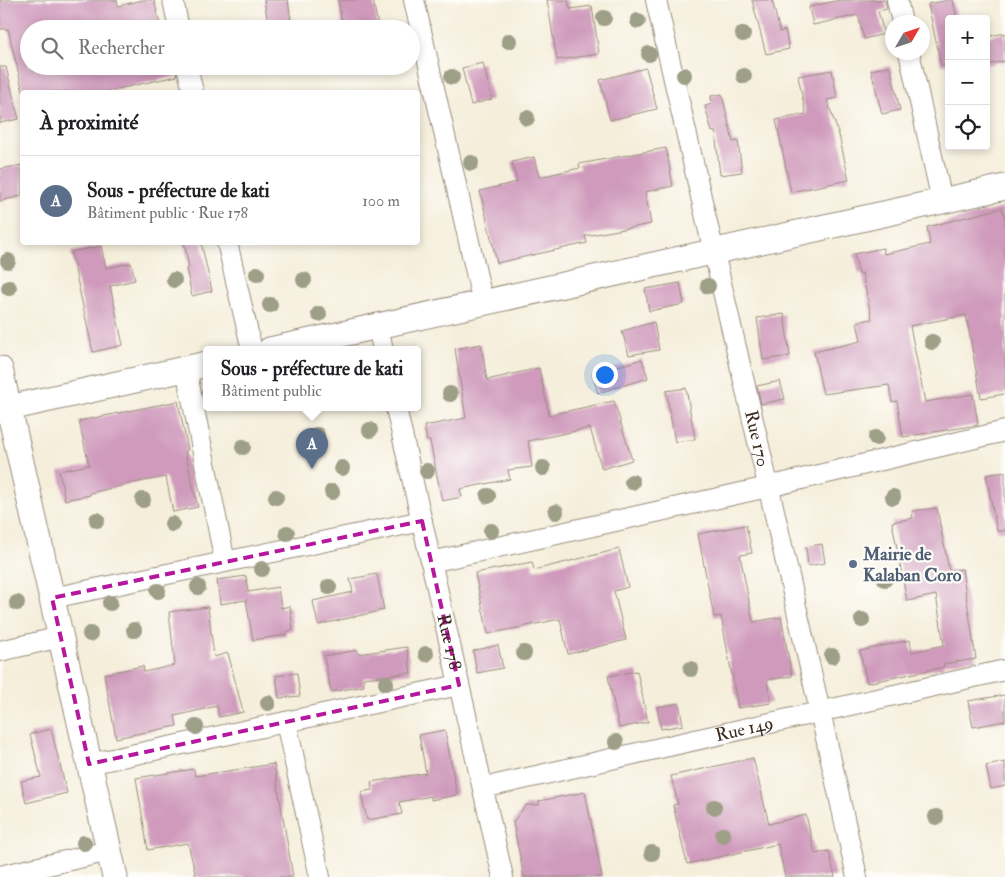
<!DOCTYPE html>
<html lang="fr">
<meta charset="utf-8">
<style>
body{margin:0;font-family:"IM FELL Double Pica",serif;background:#f2f2f2;color:#202124}
.controls{position:absolute;right:15px;top:15px;display:grid;overflow:hidden;border-radius:5px;box-shadow:0 2px 8px #0003}
.controls button{width:45px;height:45px;display:grid;place-items:center;padding:0;border:0;border-bottom:1px solid #e0e0e0;background:#fff;color:#202124;font:25px sans-serif}
.compass{position:absolute;left:885px;top:15px;width:45px;height:45px;border-radius:50%;background:#fff;box-shadow:0 2px 8px #0003;rotate:51deg}
.you{position:absolute;left:604px;top:374px;width:18px;height:18px;margin:-12px;border:4px solid #fff;border-radius:50%;background:#1a73e8;box-shadow:0 0 0 8px #1a73e833}
.badge{display:grid;place-items:center;width:32px;height:32px;border-radius:50%;background:#b5179e;color:#fff;font-size:16px;font-weight:700}
.pin{position:absolute;translate:-50% -41px;filter:drop-shadow(0 1px 2px #0008)}
.pin::after{content:'';position:absolute;top:26px;width:18px;height:15px;background:inherit;clip-path:polygon(0 0,100% 0,50% 100%)}
.popup{position:absolute;left:203px;top:346px;width:218px;height:65px;box-sizing:border-box;display:grid;place-content:center;border-radius:5px;background:#fff;filter:drop-shadow(0 1px 4px #0005);font-size:16px;white-space:nowrap;color:#757577}
.popup b{font-size:19px;color:#202124}
.popup::after{content:'';position:absolute;left:50%;top:100%;margin-left:-10px;border:10px solid transparent;border-top-color:#fff}
.list{margin:0;padding:0;list-style:none}
h2{display:flex;justify-content:space-between;align-items:center;height:65px;margin:0;padding:0 20px;font-size:21px}
h2 small{font-size:16px;font-weight:400;color:#757577}
.list li{display:grid;grid-template-columns:32px 1fr auto;gap:15px;align-items:center;box-sizing:border-box;height:90px;padding:0 20px;border-top:1px solid #e0e0e0}
.list b{display:block;font-size:19px;white-space:nowrap}
.list p{margin:0;font-size:16px;white-space:nowrap;color:#757577}
.list em{font-size:16px;font-style:normal;color:#757577}
.icon{flex:none;width:28px;height:28px;fill:none;stroke:currentColor;stroke-width:2;stroke-linecap:round;stroke-linejoin:round}
.map{position:relative;flex:none;width:1005px;height:877px;overflow:hidden}
.search{position:absolute;background:#fff;box-shadow:0 2px 8px #0003;left:20px;top:20px;width:400px;height:55px;display:flex;align-items:center;gap:12px;box-sizing:border-box;padding:0 18px;border-radius:28px;color:#757577;font-size:19px}
.panel{position:absolute;background:#fff;box-shadow:0 2px 8px #0003;left:20px;top:90px;width:400px;height:155px;border-radius:5px}
.map>svg:first-child{display:block}
</style>
<div class="map">
<svg width="1005" height="877" viewBox="0 0 1005 877">
<rect width="100%" height="100%" fill="#fdfcf7"/>
<filter id="ink" filterUnits="userSpaceOnUse"><feTurbulence type="fractalNoise" baseFrequency=".02" numOctaves="2"/><feDisplacementMap in="SourceGraphic" scale="10" xChannelSelector="R" yChannelSelector="G"/><feConvolveMatrix kernelMatrix="1 2 1 2 8 2 1 2 1" color-interpolation-filters="sRGB"/></filter>
<filter id="wash" filterUnits="userSpaceOnUse"><feTurbulence type="fractalNoise" baseFrequency=".0096" numOctaves="4" result="noise"/><feDisplacementMap in="SourceGraphic" scale="20" xChannelSelector="R" yChannelSelector="G"/><feGaussianBlur stdDeviation="1.12" result="paint"/><feColorMatrix in="noise" values="0 0 0 0 0 0 0 0 0 0 0 0 0 0 0 0 0 1.4 0 .05"/><feComposite in="paint" operator="in"/></filter>
<g filter="url(#wash)">
<rect width="100%" height="100%" fill="#f5eedb"/>
<g id="blocks">
<path fill="#cf9abc" d="M0,0H117L118,6L143,0H154L161,29H29V66H175L177,76L104,92H23L8,29H0Z
M264,0H288L292,29H269Z
M338,0H373L378,26L366,29H343Z
M547,0H568L570,9L592,6L599,54L557,60Z
M752,0H772L780,32L785,30L789,49L766,54Z
M840,0H885L887,9L878,11L884,34L864,39L858,15L813,25L809,7Z
M949,0H953L957,19H949V64L941,65L928,4Z
M1005,33V61L986,65V37Z
M483,63L492,99L471,105L462,68Z
M890,66L900,110L882,114L871,70Z
M0,67H6L19,119L0,123Z
M646,68L657,109L610,120L600,80Z
M832,70L837,98L827,100L839,135L849,180L791,192L776,120L806,114L798,76Z
M722,94L733,142L738,141L742,172L720,175L715,131L712,132L705,106L712,104L711,96Z
M666,148L673,186L645,192L651,224L585,236L587,243L497,263L480,191L517,182L512,162L534,157L539,177L580,168L579,164Z
M22,165V196L0,201V169Z
M1002,208L1005,219V394L981,398L966,315L910,326L925,402L973,394L978,425L903,437L897,401L892,402L889,385L823,394L814,352L861,341L857,322L872,319L862,273L859,274L854,254L883,248L884,254L930,244L927,227Z
M184,242H201L212,291L192,296L186,268H189Z
M101,246L106,268L131,263L135,280L110,286L123,345L93,352L71,252Z
M680,283L684,304L649,311L645,289Z
M784,314L790,356L763,360L757,318Z
M654,322L659,350L629,355L622,331Z
M481,344L487,380L539,368L549,415L614,401L632,460L602,469L590,428L528,441L532,467L508,470L510,479L460,489L462,497L442,501L430,441H427L424,426L466,418L455,349Z
M642,359L648,378L598,393L592,374Z
M780,381L785,399L761,404L757,386Z
M686,388L695,439L675,442L666,391Z
M178,401L188,450L185,451L198,507L173,512L166,477L133,483L90,493V495L65,500L59,471L89,465L79,421Z
M1005,472V531H997L986,475Z
M937,508L949,571L962,569L976,659L943,664L944,667L867,683L860,651L910,640L912,652L944,645L936,595L907,601L892,522L913,518L912,511Z
M746,525L752,553L740,555L753,622L781,617L792,676L767,680L771,703L738,708L721,616L714,617L698,534Z
M822,544L825,563L808,566L806,547Z
M619,549L628,587L614,591L626,640L568,654L560,619L488,634L475,573L532,562L534,570Z
M377,574L384,610L318,625L313,601L353,592L350,579Z
M246,576L248,592L278,587L281,608L290,606L293,630L286,632V635L253,640L246,600L220,604L217,580Z
M208,607L214,657L228,653L243,712L219,717L217,706L175,716L177,726L116,738L104,674L143,666L144,672L175,665L169,612Z
M498,645L503,668L477,673L473,651Z
M407,647L411,673L363,678L364,686L331,692L324,656L357,650L358,654Z
M637,671L648,722L619,728L608,676Z
M297,673L300,696L279,698L276,676Z
M1005,695V721L973,727L968,701Z
M679,703L683,725L661,729L657,707Z
M51,729L67,793L26,803L21,781L41,777L30,734Z
M445,730L457,795L431,800V796L399,802L402,814L367,820L361,792L372,790L371,782L426,773L419,735Z
M753,758L769,824L806,815L815,854L829,851L835,877H785L778,844L687,864L673,805L678,804L671,776Z
M1005,762V786L991,789L986,766Z
M274,764L293,877H196L188,843L148,850L136,778L194,769L195,776Z
M585,792L602,877H524L513,822L526,805H539V801Z"/>
</g>
</g>
<g filter="url(#ink)">
<use href="#blocks" fill-opacity="0" stroke="#988c7c" stroke-width="1"/>
<g fill="none" stroke-linecap="round" stroke-linejoin="round">
<g stroke="#988c7c" stroke-width="22">
<g id="minor">
<path d="M173,0L179,29"/>
<path d="M414,0L483,303"/>
<path id="s1" d="M656,0C722,293 793,584 857,877"/>
<path d="M897,0L902,22"/>
<path d="M909,52L942,201"/>
<path d="M187,66L193,92"/>
<path d="M227,242L252,350"/>
<path d="M378,326L383,350"/>
<path d="M186,369L225,562"/>
<path id="s2" d="M396,408L503,877"/>
<path d="M431,562L768,487L1005,431"/>
<path d="M52,598L422,521"/>
<path d="M0,651L61,637"/>
<path d="M286,722L320,877"/>
<path d="M89,764L459,685"/>
<path id="s3" d="M483,788L1005,670"/>
<path d="M0,876L109,851"/>
</g>
</g>
<g stroke="#988c7c" stroke-width="27">
<path id="tertiary" d="M270,350L1005,187
M0,369L115,877
M0,410L207,364"/>
</g>
<use href="#minor" stroke="#fff" stroke-width="20"/>
<use href="#tertiary" stroke="#fff" stroke-width="25"/>
</g>
<g fill="#9e9f87">
<circle cx="604" cy="18" r="8"/>
<circle cx="638" cy="21" r="8"/>
<circle cx="743" cy="34" r="8"/>
<circle cx="509" cy="41" r="8"/>
<circle cx="649" cy="54" r="8"/>
<circle cx="684" cy="75" r="8"/>
<circle cx="744" cy="76" r="8"/>
<circle cx="452" cy="77" r="8"/>
<circle cx="527" cy="118" r="8"/>
<circle cx="471" cy="163" r="8"/>
<circle cx="8" cy="261" r="8"/>
<circle cx="257" cy="274" r="8"/>
<circle cx="174" cy="280" r="8"/>
<circle cx="304" cy="280" r="8"/>
<circle cx="708" cy="286" r="8"/>
<circle cx="9" cy="288" r="8"/>
<circle cx="270" cy="305" r="8"/>
<circle cx="319" cy="314" r="8"/>
<circle cx="932" cy="342" r="8"/>
<circle cx="450" cy="394" r="8"/>
<circle cx="370" cy="430" r="8"/>
<circle cx="317" cy="435" r="8"/>
<circle cx="876" cy="438" r="8"/>
<circle cx="243" cy="447" r="8"/>
<circle cx="342" cy="468" r="8"/>
<circle cx="543" cy="468" r="8"/>
<circle cx="427" cy="471" r="8"/>
<circle cx="632" cy="482" r="8"/>
<circle cx="332" cy="492" r="8"/>
<circle cx="488" cy="496" r="8"/>
<circle cx="276" cy="497" r="8"/>
<circle cx="893" cy="497" r="8"/>
<circle cx="143" cy="500" r="8"/>
<circle cx="556" cy="512" r="8"/>
<circle cx="97" cy="520" r="8"/>
<circle cx="172" cy="524" r="8"/>
<circle cx="491" cy="531" r="8"/>
<circle cx="287" cy="533" r="8"/>
<circle cx="262" cy="569" r="8"/>
<circle cx="885" cy="579" r="8"/>
<circle cx="198" cy="587" r="8"/>
<circle cx="329" cy="587" r="8"/>
<circle cx="158" cy="591" r="8"/>
<circle cx="17" cy="603" r="8"/>
<circle cx="110" cy="603" r="8"/>
<circle cx="862" cy="620" r="8"/>
<circle cx="134" cy="630" r="8"/>
<circle cx="90" cy="634" r="8"/>
<circle cx="524" cy="653" r="8"/>
<circle cx="426" cy="654" r="8"/>
<circle cx="832" cy="656" r="8"/>
<circle cx="691" cy="669" r="8"/>
<circle cx="386" cy="683" r="8"/>
<circle cx="268" cy="703" r="8"/>
<circle cx="196" cy="727" r="8"/>
<circle cx="616" cy="742" r="8"/>
<circle cx="714" cy="807" r="8"/>
<circle cx="936" cy="817" r="8"/>
<circle cx="723" cy="835" r="8"/>
<circle cx="84" cy="843" r="8"/>
<circle cx="652" cy="853" r="8"/>
</g>
</g>
<path fill="none" stroke="#b5179e" stroke-width="4" stroke-dasharray="10 6" stroke-linejoin="round" d="M422,521L459,685L89,764L52,598Z"/>
<circle fill="#5c6f8a" stroke="#fdfcf7" stroke-width="2" cx="853" cy="564" r="5"/>
<g text-anchor="middle" dominant-baseline="central" stroke-width="4.5" stroke-linejoin="round" paint-order="stroke">
<g font-size="18" fill="#3b2a1e" stroke="#fdfcf7">
<text stroke="none"><textPath href="#s1" startOffset="450">Rue 170</textPath></text>
<text stroke="none"><textPath href="#s2" startOffset="240">Rue 178</textPath></text>
<text stroke="none"><textPath href="#s3" startOffset="268">Rue 149</textPath></text>
</g>
<g font-size="18" font-weight="bold" fill="#4e5e75" stroke="#fdfcf7" text-anchor="start">
<text x="863" y="554">Mairie de<tspan x="863" dy="21">Kalaban Coro</tspan></text>
</g>
</g>
</svg>
<div class="controls">
<button>+</button>
<button>−</button>
<button><svg class="icon" aria-label="locate" viewBox="0 0 24 24"><circle cx="12" cy="12" r="6"/><path d="M12 2v4M12 18v4M2 12h4M18 12h4"/></svg></button>
</div>
<svg class="compass" viewBox="-18 -18 36 36"><path d="M0-13l5 13h-10z" fill="#e53935"/><path d="M0 13l5-13h-10z" fill="#757577"/></svg>
<div class="you"></div>
<div class="pin badge" style="left:312px;top:469px;background:#5c6f8a">A</div>
<div class="popup"><b>Sous - préfecture de kati</b>Bâtiment public</div>
<div class="search"><svg class="icon" aria-label="search" viewBox="0 0 24 24"><circle cx="10" cy="10" r="6"/><path d="M15 15l6 6"/></svg>Rechercher</div>
<section class="panel">
<h2>À proximité<small></small></h2>
<ul class="list">
<li><span class="badge" style="background:#5c6f8a">A</span><div><b>Sous - préfecture de kati</b><p>Bâtiment public · Rue 178</p></div><em>100 m</em></li>
</ul>
</section>
</div>
